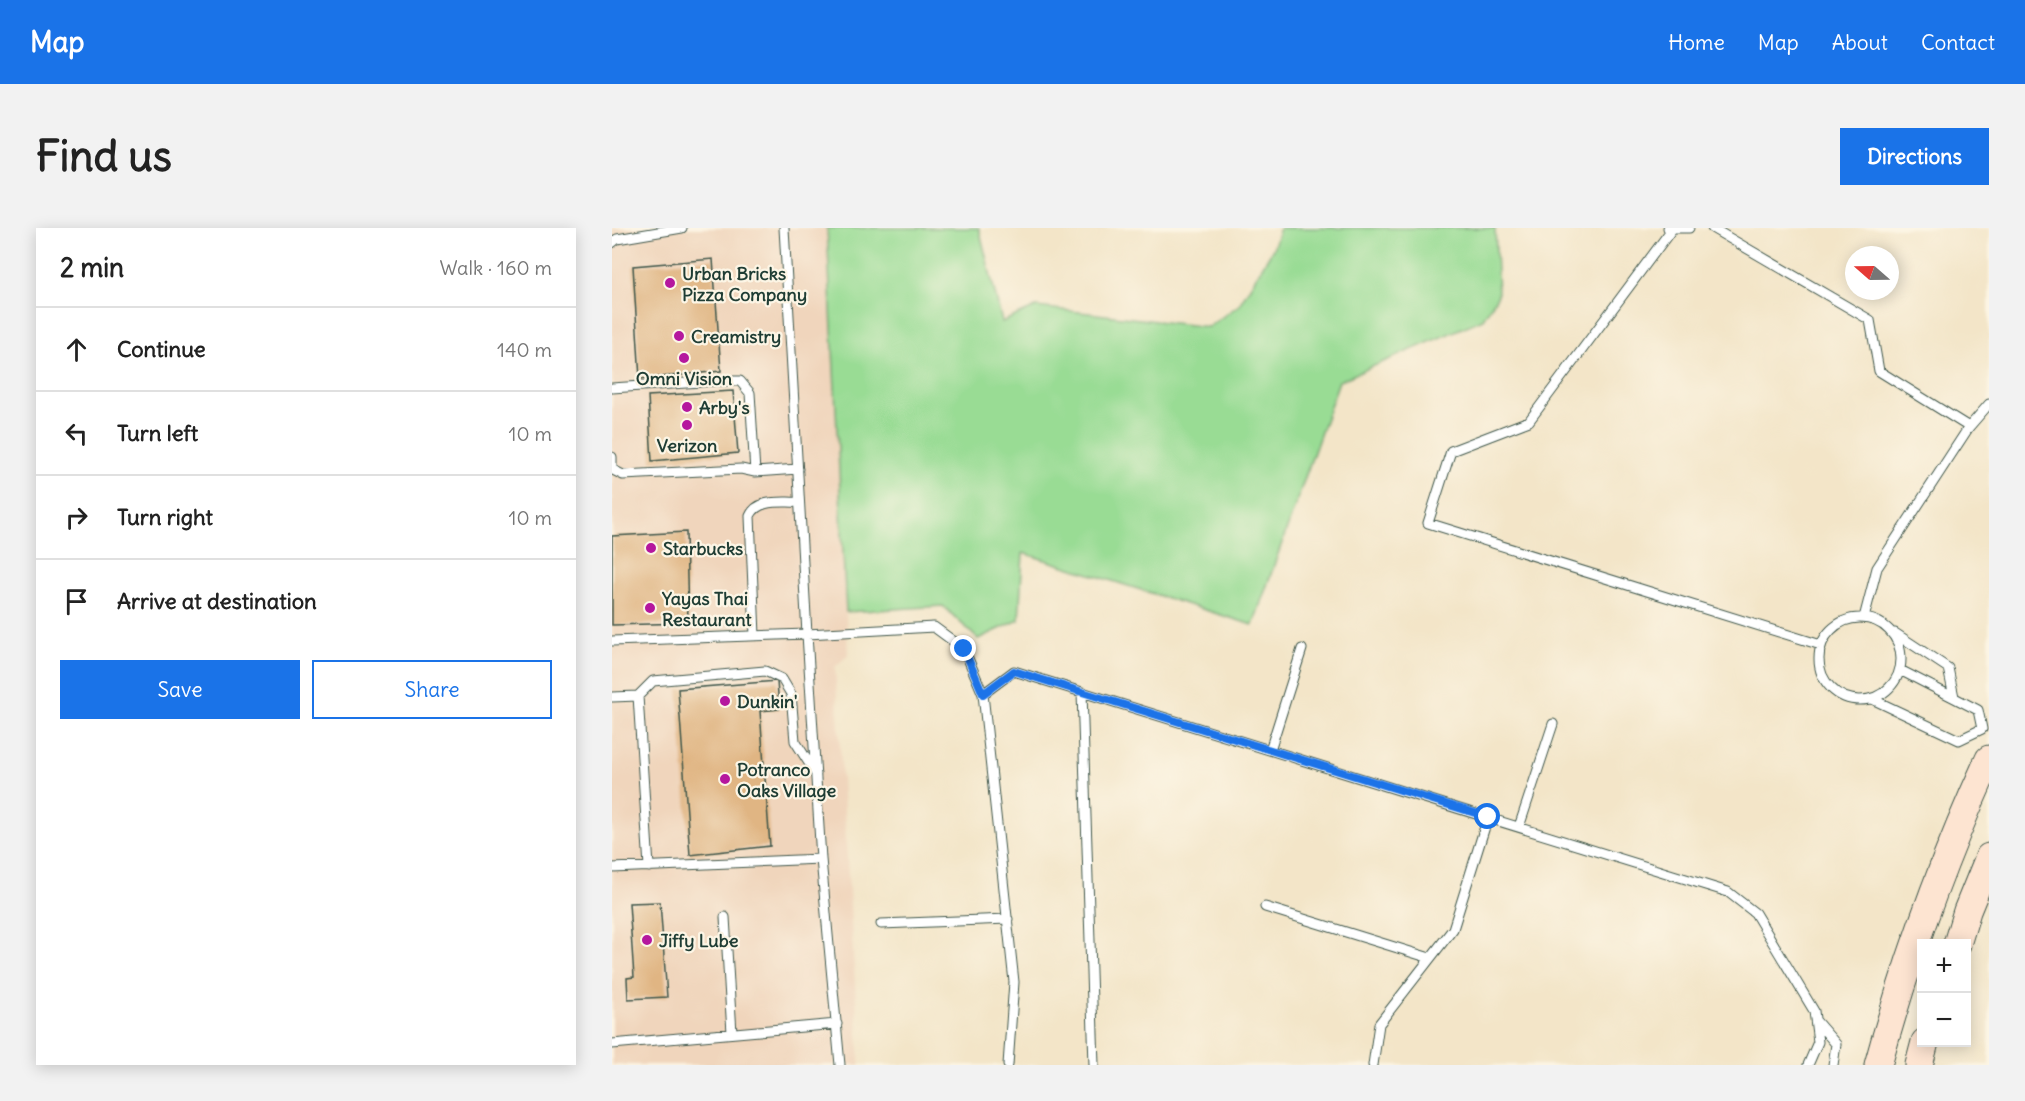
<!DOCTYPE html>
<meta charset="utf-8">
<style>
body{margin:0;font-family:Delius,sans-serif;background:#f2f2f2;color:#222}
.controls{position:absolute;right:18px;bottom:18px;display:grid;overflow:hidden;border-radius:0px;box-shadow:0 3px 15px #0003}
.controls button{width:54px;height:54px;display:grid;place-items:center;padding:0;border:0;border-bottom:2px solid #e0e0e0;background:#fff;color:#222;font:30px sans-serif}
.compass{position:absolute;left:1233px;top:18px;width:54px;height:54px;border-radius:50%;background:#fff;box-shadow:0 3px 15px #0003;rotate:290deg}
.stop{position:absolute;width:18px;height:18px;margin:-14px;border:4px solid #1a73e8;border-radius:50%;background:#fff}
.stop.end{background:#1a73e8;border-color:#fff;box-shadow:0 2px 6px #0008}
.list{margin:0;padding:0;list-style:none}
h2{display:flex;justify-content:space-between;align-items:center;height:78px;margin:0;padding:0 24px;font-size:26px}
h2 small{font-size:20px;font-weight:400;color:#767676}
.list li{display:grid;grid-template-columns:39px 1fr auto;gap:18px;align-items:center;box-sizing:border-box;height:84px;padding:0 24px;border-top:2px solid #e0e0e0}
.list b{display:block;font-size:22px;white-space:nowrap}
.list em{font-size:20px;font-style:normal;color:#767676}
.actions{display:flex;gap:12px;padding:18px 24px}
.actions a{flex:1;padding:14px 0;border:2px solid #1a73e8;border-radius:0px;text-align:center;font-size:21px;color:#1a73e8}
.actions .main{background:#1a73e8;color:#fff}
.icon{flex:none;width:33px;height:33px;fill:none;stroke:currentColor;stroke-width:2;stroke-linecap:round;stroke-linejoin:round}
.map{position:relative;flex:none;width:1377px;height:837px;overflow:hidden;border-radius:0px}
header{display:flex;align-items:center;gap:36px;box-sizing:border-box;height:84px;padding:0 30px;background:#1a73e8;color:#fff}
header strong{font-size:28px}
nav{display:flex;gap:33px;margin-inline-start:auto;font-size:21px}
.intro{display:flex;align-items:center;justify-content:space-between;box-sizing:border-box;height:144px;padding:0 36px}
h1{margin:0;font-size:42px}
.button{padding:15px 27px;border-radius:0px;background:#1a73e8;color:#fff;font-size:21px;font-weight:700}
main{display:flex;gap:36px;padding:0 36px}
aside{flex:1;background:#fff;border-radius:0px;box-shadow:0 3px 15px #0003}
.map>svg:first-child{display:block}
</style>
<header>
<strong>Map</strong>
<nav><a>Home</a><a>Map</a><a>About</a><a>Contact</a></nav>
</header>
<div class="intro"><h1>Find us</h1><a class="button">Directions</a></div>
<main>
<aside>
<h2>2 min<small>Walk · 160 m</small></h2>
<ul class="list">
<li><svg class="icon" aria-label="ahead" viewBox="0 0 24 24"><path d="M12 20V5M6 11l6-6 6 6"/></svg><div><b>Continue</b></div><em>140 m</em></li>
<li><svg class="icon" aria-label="left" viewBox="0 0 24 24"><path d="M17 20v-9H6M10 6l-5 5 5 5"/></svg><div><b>Turn left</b></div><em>10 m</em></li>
<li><svg class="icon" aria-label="right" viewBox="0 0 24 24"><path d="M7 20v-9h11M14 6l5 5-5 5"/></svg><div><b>Turn right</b></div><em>10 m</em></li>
<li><svg class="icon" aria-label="arrive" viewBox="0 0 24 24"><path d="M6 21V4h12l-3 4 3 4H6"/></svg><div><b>Arrive at destination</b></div></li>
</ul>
<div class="actions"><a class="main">Save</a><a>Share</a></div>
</aside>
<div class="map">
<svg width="1377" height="837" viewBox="0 0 1377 837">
<rect width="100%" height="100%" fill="#fcf5e5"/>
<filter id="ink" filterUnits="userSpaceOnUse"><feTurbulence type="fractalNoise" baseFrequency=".0167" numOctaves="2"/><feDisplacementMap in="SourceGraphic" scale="12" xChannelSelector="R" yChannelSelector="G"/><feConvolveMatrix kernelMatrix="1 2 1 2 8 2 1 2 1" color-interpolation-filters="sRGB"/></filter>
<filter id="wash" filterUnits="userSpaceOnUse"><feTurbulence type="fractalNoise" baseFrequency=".008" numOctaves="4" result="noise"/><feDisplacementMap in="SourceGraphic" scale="24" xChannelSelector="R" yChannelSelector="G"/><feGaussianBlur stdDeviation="1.35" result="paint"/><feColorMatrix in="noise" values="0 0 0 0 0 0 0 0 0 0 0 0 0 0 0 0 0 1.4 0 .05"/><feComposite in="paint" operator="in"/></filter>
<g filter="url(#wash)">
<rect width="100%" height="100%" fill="#f3e5c8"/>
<path fill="#f0d5bc" d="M0,0H215L236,427L223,439L248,837H0Z"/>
<path fill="#99dc94" stroke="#5c8c64" stroke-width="1.5" d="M215,0H367L390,94L424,79L596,99L627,77L661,21L668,0H883L886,67L871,91L727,153L641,397L411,325L407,392L366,411L331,378L234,384Z"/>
<g id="blocks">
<path fill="#e0b583" d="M101,31L109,143L28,151L21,38Z
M121,163L126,225L40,233L36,168Z
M74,304L76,395L0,397V308Z
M165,453L167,481L148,483L158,618L78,627L66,461Z
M48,674L55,769L16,771L15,750L22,749L17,675Z"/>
</g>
</g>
<g filter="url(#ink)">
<use href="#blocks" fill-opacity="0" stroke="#3f564a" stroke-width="1.5"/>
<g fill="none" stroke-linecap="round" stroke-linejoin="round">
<g stroke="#3f564a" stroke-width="11">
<path id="lane" d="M1056,0H1077
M1100,0L1258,92L1267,143L1357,199
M1060,1L917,193L839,223L816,295L1209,417
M0,15L5,11L70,0
M0,160L104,153H128L138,165L143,244L186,241
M0,229V242
M1,242L11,247L129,241L143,244
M1207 431a41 41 0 1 1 82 0a41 41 0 1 1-82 0Z
M1252,390L1265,340L1357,199L1377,176
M1283,405L1336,440L1342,469
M143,408L138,288C146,270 170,275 187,274
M0,413L195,406L172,0
M470,464L482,837
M26,468L41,453L153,443L170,451L179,466L183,513L204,546
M0,469L26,468L37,639
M1260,471L1347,512L1370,501L1366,482L1288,442
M658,522L690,421
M907,599L941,496
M209,631L195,406L322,399L352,421L371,466
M0,640L209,631L228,837
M653,679L818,730
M113,689L120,805
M269,696L396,691
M1204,793L1224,816L1221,837
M0,816L225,796
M396,837L402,754L371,466L402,443L1116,664L1143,685L1202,783L1206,814L1196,837
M761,837L767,796L841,701L876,589"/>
</g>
<g stroke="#3f564a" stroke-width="29">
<path id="secondary" d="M1345,716L1355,683L1377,629
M1266,837C1295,731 1331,631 1377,531
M1307,837L1313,814"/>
</g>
<use href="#lane" stroke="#fff" stroke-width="9"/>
<use href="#secondary" stroke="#fde4d1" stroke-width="27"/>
</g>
</g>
<g fill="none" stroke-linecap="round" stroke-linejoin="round" filter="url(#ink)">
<path stroke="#1a73e8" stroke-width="8" d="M352,421L371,466L402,443L876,589"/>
</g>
<g fill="#b5179e" stroke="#fcf5e5" stroke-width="2">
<circle cx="58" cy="55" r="6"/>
<circle cx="67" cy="108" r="6"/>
<circle cx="72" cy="130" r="6"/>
<circle cx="75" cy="179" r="6"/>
<circle cx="75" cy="197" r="6"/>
<circle cx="39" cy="320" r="6"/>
<circle cx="38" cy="380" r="6"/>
<circle cx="113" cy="473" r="6"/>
<circle cx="113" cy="551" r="6"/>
<circle cx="35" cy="712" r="6"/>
</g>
<g text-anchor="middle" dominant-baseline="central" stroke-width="4.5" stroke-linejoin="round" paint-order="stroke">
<g font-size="18" font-weight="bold" fill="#1f3d34" stroke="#fcf5e5" text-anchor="start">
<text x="70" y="45">Urban Bricks<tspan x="70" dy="21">Pizza Company</tspan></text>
<text x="79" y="108">Creamistry</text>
<text x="72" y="150" text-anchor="middle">Omni Vision</text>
<text x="87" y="179">Arby's</text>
<text x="75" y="217" text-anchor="middle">Verizon</text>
<text x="51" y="320">Starbucks</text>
<text x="50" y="370">Yayas Thai<tspan x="50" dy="21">Restaurant</tspan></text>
<text x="125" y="473">Dunkin'</text>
<text x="125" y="541">Potranco<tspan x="125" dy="21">Oaks Village</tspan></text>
<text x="47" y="712">Jiffy Lube</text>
</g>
</g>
</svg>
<div class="controls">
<button>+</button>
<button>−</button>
</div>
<svg class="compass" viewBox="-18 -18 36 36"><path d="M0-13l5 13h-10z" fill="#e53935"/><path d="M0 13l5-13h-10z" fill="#767676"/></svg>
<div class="stop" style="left:876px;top:589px"></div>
<div class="stop end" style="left:352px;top:421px"></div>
</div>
</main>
